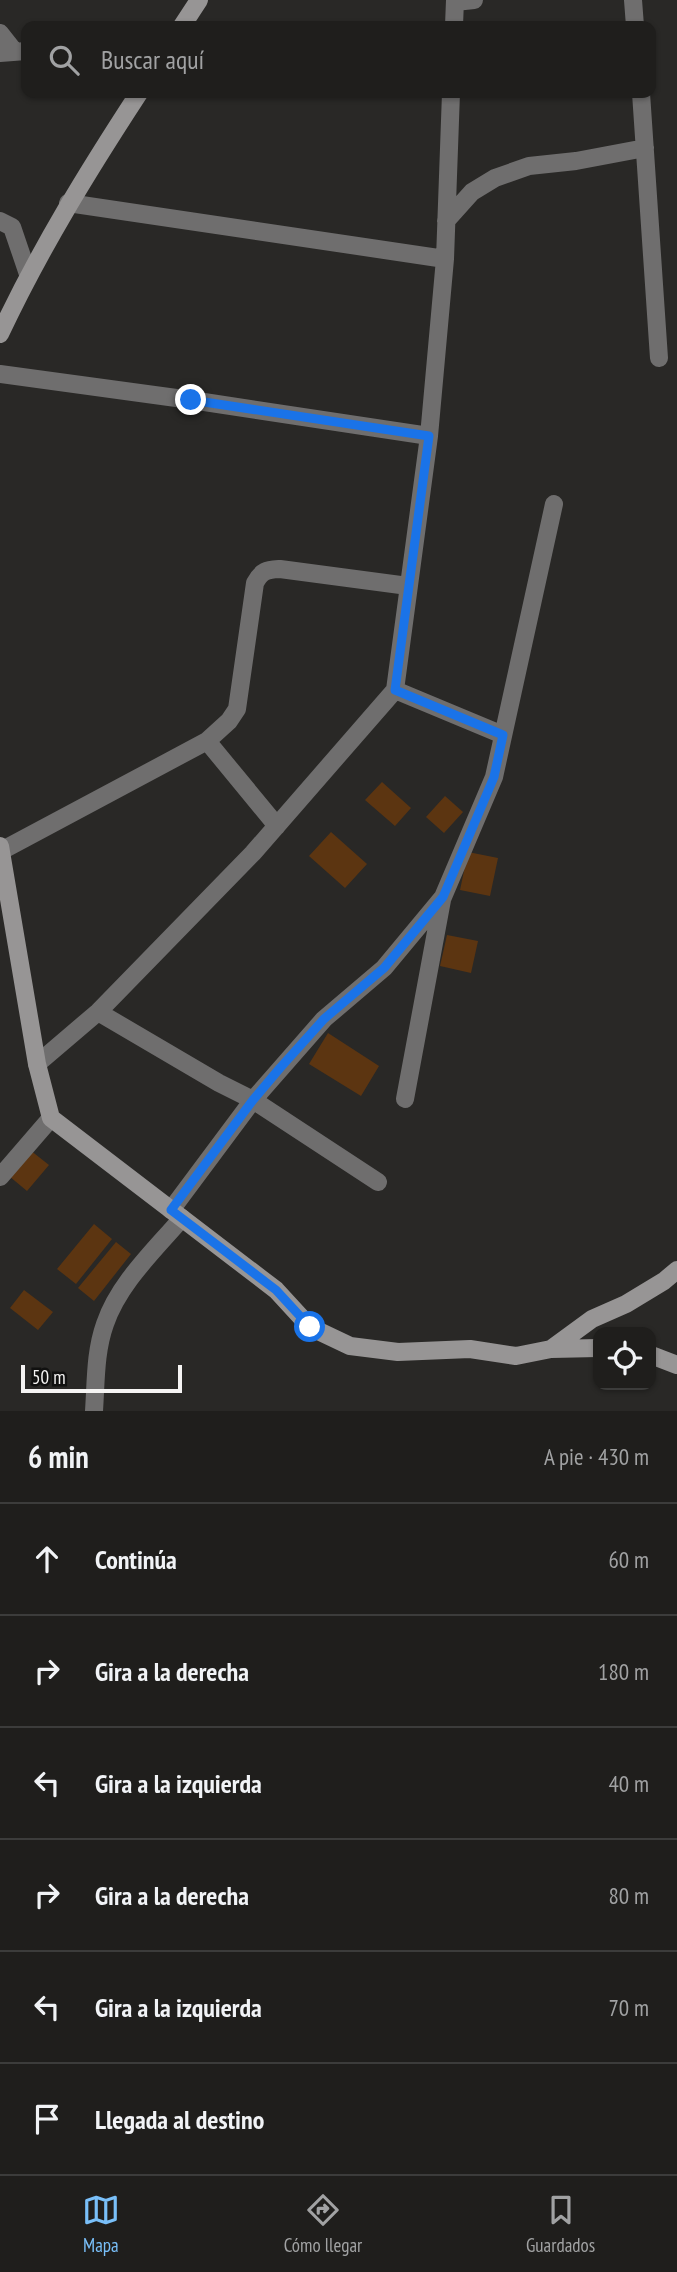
<!DOCTYPE html>
<html lang="es">
<meta charset="utf-8">
<style>
body{margin:0;font-family:"PT Sans Narrow",sans-serif;background:#2c2b29;color:#f1f3f6}
.controls{position:absolute;right:21px;bottom:21px;display:grid;overflow:hidden;border-radius:14px;box-shadow:0 2px 5px #0004}
.controls button{width:63px;height:63px;display:grid;place-items:center;padding:0;border:0;border-bottom:2px solid #3c3c3b;background:#1f1e1c;color:#f1f3f6;font:35px sans-serif}
.scale{position:absolute;left:21px;bottom:18px;width:161px;box-sizing:border-box;padding-left:7px;border:4px solid #f5f4f3;border-top:0;font-size:19px;line-height:24px;white-space:nowrap;color:#f5f4f3;-webkit-text-stroke:5px #111110;paint-order:stroke}
.stop{position:absolute;width:21px;height:21px;margin:-16px;border:5px solid #1a73e8;border-radius:50%;background:#fff}
.stop.end{background:#1a73e8;border-color:#fff;box-shadow:0 2px 7px #0008}
.list{margin:0;padding:0;list-style:none}
h2{display:flex;justify-content:space-between;align-items:center;height:91px;margin:0;padding:0 28px;font-size:30px}
h2 small{font-size:23px;font-weight:400;color:#a1a2a3}
.list li{display:grid;grid-template-columns:46px 1fr auto;gap:21px;align-items:center;box-sizing:border-box;height:112px;padding:0 28px;border-top:2px solid #3c3c3b}
.list b{display:block;font-size:26px;white-space:nowrap}
.list em{font-size:23px;font-style:normal;color:#a1a2a3}
.icon{flex:none;width:38px;height:38px;fill:none;stroke:currentColor;stroke-width:2;stroke-linecap:round;stroke-linejoin:round}
.map{position:relative;flex:none;width:677px;height:1411px;overflow:hidden}
.search{position:absolute;background:#1f1e1c;box-shadow:0 2px 5px #0004;left:21px;right:21px;top:21px;height:77px;display:flex;align-items:center;gap:18px;box-sizing:border-box;padding:0 24px;border-radius:14px;color:#a1a2a3;font-size:26px}
.sheet{height:763px;background:#1f1e1c}
nav{display:flex;justify-content:space-around;align-items:center;box-sizing:border-box;height:98px;border-top:2px solid #3c3c3b;background:#1f1e1c;font-size:19px;color:#a1a2a3}
nav a{display:grid;justify-items:center;gap:4px}
nav .on{color:#79bff8}
.map>svg:first-child{display:block}
</style>
<div class="map">
<svg width="677" height="1411" viewBox="0 0 677 1411">
<rect width="100%" height="100%" fill="#292826"/>
<path fill="#5c3511" d="M382,782L411,808L395,826L365,800Z
M445,796L463,812L444,833L426,817Z
M331,832L367,864L345,888L309,856Z
M468,852L498,858L490,896L460,890Z
M447,935L478,941L471,973L440,966Z
M328,1033L379,1066L361,1096L309,1064Z
M30,1150L49,1165L27,1191L9,1176Z
M94,1224L112,1239L76,1284L57,1269Z
M116,1242L131,1254L94,1301L78,1288Z
M24,1290L53,1312L38,1330L10,1308Z"/>
<g fill="none" stroke-linecap="round" stroke-linejoin="round">
<path stroke="#6f6e6e" stroke-width="18" d="M633,0L635,26
M455,2L474,0
M454,26L455,0
M0,33L15,52
M0,53L26,51
M641,93L659,358
M68,203L445,259
M0,221L12,227L28,274
M446,221L472,192L495,178L529,166L576,161L645,148
M0,374L191,400L429,436
M395,690L503,735
M207,741L229,721L237,709L255,583C262,570 267,570 280,569L408,586
M1,851L207,741L277,826
M98,1012L219,1083L253,1100L324,1019L384,968L443,897L494,777L554,504
M37,1064L98,1012L253,853L395,690L429,436L445,259L451,93
M405,1099L442,900
M0,1177L51,1118
M171,1210L253,1100L378,1182
M94,1411C96,1382 95,1352 105,1324C119,1283 154,1251 182,1218"/>
<path stroke="#979595" stroke-width="18" d="M182,26L199,0
M0,334C40,249 88,171 139,93
M0,846L37,1064L51,1118L276,1290L310,1327L350,1346L398,1352L470,1349L516,1356L551,1349L592,1319L626,1304L664,1281L677,1270
M551,1349L598,1348
M651,1355L677,1365"/>
</g>
<g fill="none" stroke-linecap="round" stroke-linejoin="round">
<path stroke="#1a73e8" stroke-width="9" d="M191,400L429,436L395,690L503,735L494,777L443,897L384,968L324,1019L280,1068L253,1100L171,1210L276,1290L310,1327"/>
</g>
</svg>
<div class="controls">
<button><svg class="icon" aria-label="locate" viewBox="0 0 24 24"><circle cx="12" cy="12" r="6"/><path d="M12 2v4M12 18v4M2 12h4M18 12h4"/></svg></button>
</div>
<div class="scale">50 m</div>
<div class="stop" style="left:310px;top:1327px"></div>
<div class="stop end" style="left:191px;top:400px"></div>
<div class="search"><svg class="icon" aria-label="search" viewBox="0 0 24 24"><circle cx="10" cy="10" r="6"/><path d="M15 15l6 6"/></svg>Buscar aquí</div>
</div>
<section class="sheet">
<h2>6 min<small>A pie · 430 m</small></h2>
<ul class="list">
<li><svg class="icon" aria-label="ahead" viewBox="0 0 24 24"><path d="M12 20V5M6 11l6-6 6 6"/></svg><div><b>Continúa</b></div><em>60 m</em></li>
<li><svg class="icon" aria-label="right" viewBox="0 0 24 24"><path d="M7 20v-9h11M14 6l5 5-5 5"/></svg><div><b>Gira a la derecha</b></div><em>180 m</em></li>
<li><svg class="icon" aria-label="left" viewBox="0 0 24 24"><path d="M17 20v-9H6M10 6l-5 5 5 5"/></svg><div><b>Gira a la izquierda</b></div><em>40 m</em></li>
<li><svg class="icon" aria-label="right" viewBox="0 0 24 24"><path d="M7 20v-9h11M14 6l5 5-5 5"/></svg><div><b>Gira a la derecha</b></div><em>80 m</em></li>
<li><svg class="icon" aria-label="left" viewBox="0 0 24 24"><path d="M17 20v-9H6M10 6l-5 5 5 5"/></svg><div><b>Gira a la izquierda</b></div><em>70 m</em></li>
<li><svg class="icon" aria-label="arrive" viewBox="0 0 24 24"><path d="M6 21V4h12l-3 4 3 4H6"/></svg><div><b>Llegada al destino</b></div></li>
</ul>
</section>
<nav>
<a class="on"><svg class="icon" aria-label="map" viewBox="0 0 24 24"><path d="M3 6l6-2 6 2 6-2v14l-6 2-6-2-6 2zM9 4v14M15 6v14"/></svg>Mapa</a>
<a><svg class="icon" aria-label="directions" viewBox="0 0 24 24"><path d="M12 3l9 9-9 9-9-9zM9 14v-3h6M13 9l2 2-2 2"/></svg>Cómo llegar</a>
<a><svg class="icon" aria-label="saved" viewBox="0 0 24 24"><path d="M7 4h10v16l-5-4-5 4z"/></svg>Guardados</a>
</nav>
